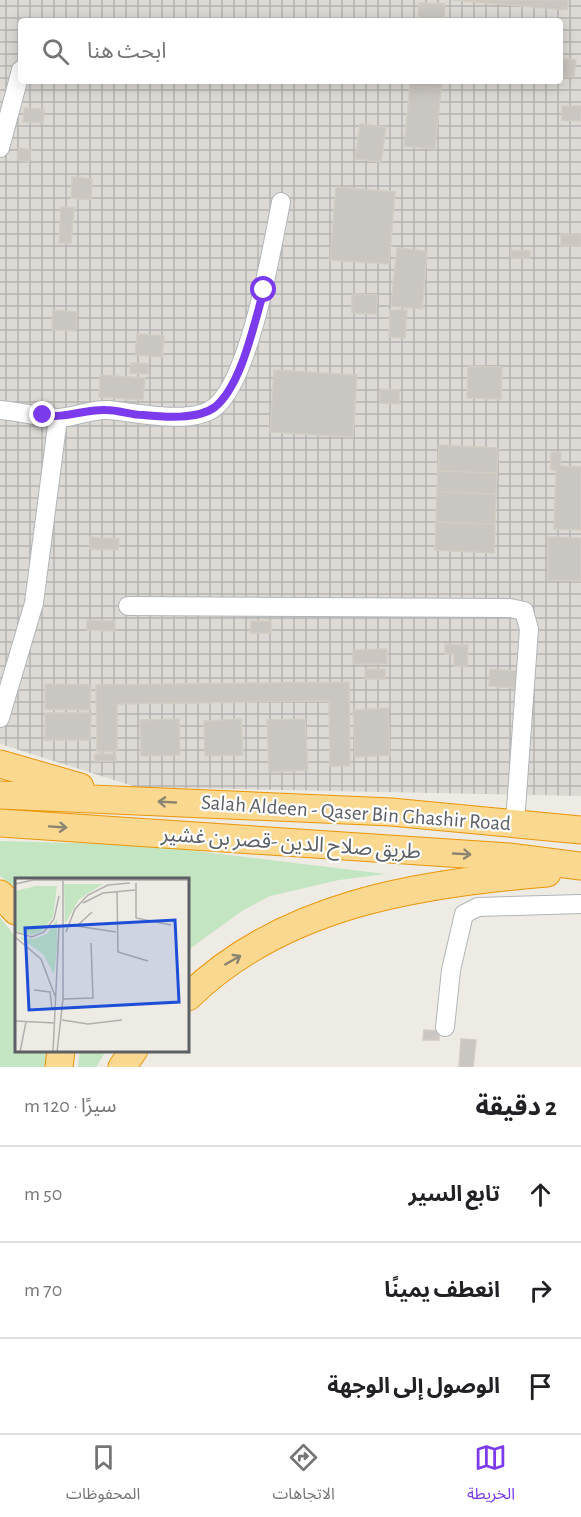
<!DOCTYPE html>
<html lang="ar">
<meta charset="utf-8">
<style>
body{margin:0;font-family:"Alegreya Sans","Noto Sans Arabic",sans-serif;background:#f2f2f2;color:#202124;direction:rtl}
.stop{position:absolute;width:18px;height:18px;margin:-14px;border:4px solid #7c3aed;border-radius:50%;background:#fff}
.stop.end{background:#7c3aed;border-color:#fff;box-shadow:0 2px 6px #0008}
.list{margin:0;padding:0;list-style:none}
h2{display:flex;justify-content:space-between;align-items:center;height:78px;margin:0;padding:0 24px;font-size:26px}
h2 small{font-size:20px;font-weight:400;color:#757577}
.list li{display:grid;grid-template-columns:39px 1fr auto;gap:18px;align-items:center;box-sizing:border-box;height:96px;padding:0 24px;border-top:2px solid #e0e0e0}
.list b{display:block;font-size:22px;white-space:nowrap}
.list em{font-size:20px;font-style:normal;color:#757577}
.icon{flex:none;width:33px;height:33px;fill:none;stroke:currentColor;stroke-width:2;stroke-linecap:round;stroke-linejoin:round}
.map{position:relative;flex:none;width:581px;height:1067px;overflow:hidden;direction:ltr}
.search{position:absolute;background:#fff;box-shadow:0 3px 15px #0003;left:18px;right:18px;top:18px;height:66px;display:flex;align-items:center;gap:15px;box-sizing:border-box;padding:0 21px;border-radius:6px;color:#757577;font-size:22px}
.sheet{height:366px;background:#fff}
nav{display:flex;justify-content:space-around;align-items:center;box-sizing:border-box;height:84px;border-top:2px solid #e0e0e0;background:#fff;font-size:16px;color:#757577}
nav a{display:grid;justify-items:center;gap:3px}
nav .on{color:#7c3aed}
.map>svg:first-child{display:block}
</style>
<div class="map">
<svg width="581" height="1067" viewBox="0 0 581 1067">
<defs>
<pattern id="industrial-grid" width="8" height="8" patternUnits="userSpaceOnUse" patternTransform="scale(1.5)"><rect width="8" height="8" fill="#dddad6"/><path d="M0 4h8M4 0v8" fill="none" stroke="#b6b4b1"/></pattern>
</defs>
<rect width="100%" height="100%" fill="#eeebe4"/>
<path fill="url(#industrial-grid)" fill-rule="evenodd" d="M0,0H581V796L136,787L0,744ZM21,21H560V81H21Z"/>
<path fill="#c3e5c1" d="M0,841L145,845L386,874L339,880L270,896L242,911L188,950V880H16V888L0,876Z
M0,917L16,938V1050L47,1051L45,1067H0Z
M80,1051V1050L106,1051L96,1067H78Z"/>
<path fill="#cac6c1" stroke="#d2ccc2" stroke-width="1.5" d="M453,0H568L567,10Z
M419,3L445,4L444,21H418Z
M560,59L576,60L574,77L560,76Z
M410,81H442L441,89L410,86Z
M410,86L441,89L435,149L404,146Z
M562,106H581V121L562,120Z
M24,108L44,109L43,123L23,122Z
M360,124L386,127L381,162L355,159Z
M19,148L31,150L29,162L17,160Z
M72,177L92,179L91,200L71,198Z
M336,187L395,192L389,264L330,260Z
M61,207L74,208L71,243H59Z
M561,234H581V246H561Z
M397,248L427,251L422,309L391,306Z
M511,250L530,251V258H511Z
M352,294L377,295L376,314L352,313Z
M53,310L77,312L76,331L52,330Z
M390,310H407L405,338L389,337Z
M137,334L164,336L162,357L135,355Z
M131,363L148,364V374L130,373Z
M468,366L502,367L501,399L467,398Z
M274,370L357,375L353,437L270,432Z
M100,375L145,378L143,400L99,397Z
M380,389L399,390V404L380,403Z
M439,445L498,448L497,473L438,471Z
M551,452L561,453L560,466L581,467V530L554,529L556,470H551Z
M438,471L497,473L496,494L437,492Z
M437,492L496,494L495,524L436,522Z
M436,522L495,524L494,553L435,550Z
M90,537L119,539L118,550L90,549Z
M548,537L581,538V581L548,580Z
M87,620L115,621V631L87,630Z
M251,621H271V633H250Z
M445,644L468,645L467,667L454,666V654H445Z
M387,649V664H353V650Z
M365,669H385V679H365Z
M490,669L517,671L516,688L489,686Z
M349,682L350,766H330L329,701L117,704V751L97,752L96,685Z
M45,684L91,685L90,710L45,709Z
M388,708L390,755L355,757L353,710Z
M45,713H91L90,740H45Z
M179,719L180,755L141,756L140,720Z
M241,719L243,755L205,756L204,721Z
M305,719L308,770L269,772L267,720Z
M95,754H116V761H95Z
M424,1030L439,1031V1040H423Z
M461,1039L476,1040L473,1067H459Z"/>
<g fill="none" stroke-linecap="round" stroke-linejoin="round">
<g stroke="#b1b5b8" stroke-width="20">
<path id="minor" d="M0,148L21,70
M0,410C19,411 40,418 59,418C75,417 92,409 108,410C135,412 192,426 215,407C250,379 272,248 281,202
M128,606L510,608L524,611L529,629L515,823
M0,718L34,603L58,418
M445,1027L451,970L464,914L478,907L581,904"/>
</g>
<g stroke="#eb9507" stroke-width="29">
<path id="highway" d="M0,764L80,787
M0,795L391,812L581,830
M0,823L509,857L581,866
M0,894L16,911
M188,997C283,904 421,883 547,873
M59,1067L61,1050
M122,1067L134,1050"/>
</g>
<use href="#minor" stroke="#fff" stroke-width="18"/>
<use href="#highway" stroke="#fad88f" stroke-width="27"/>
</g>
<defs><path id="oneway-shaft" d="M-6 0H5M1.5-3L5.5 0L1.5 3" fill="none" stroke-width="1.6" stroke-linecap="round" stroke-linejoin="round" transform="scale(1.5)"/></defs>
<g stroke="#8b8471">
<use href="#oneway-shaft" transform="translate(167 802) rotate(-177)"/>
<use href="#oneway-shaft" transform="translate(58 827) rotate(4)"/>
<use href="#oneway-shaft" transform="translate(462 854) rotate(3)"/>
<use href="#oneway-shaft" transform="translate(233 960) rotate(-30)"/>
</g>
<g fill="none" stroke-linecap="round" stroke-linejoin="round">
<path stroke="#7c3aed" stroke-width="8" d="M43,415C65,419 84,409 106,410C119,410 131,415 143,415C163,417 198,420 215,407C242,385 254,323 264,290"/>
</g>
<g text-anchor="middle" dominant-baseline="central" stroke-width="4.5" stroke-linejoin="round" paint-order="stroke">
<g font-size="21" fill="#5c6064" stroke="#fff">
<text transform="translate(356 813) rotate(4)">Salah Aldeen - Qaser Bin Ghashir Road</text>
<text transform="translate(291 843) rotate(4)">طريق صلاح الدين -قصر بن غشير</text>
</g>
</g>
<g transform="translate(15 878)">
<rect width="174" height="174" fill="#eeebe4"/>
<path d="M49,6H88L64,21L50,46ZM21,8H42L38,39L27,53L17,57L0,53V13ZM42,41V69L39,96L28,76L4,59L19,61L32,56Z" fill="#c3e5c1"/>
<path fill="none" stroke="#b0afad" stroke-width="1.5" d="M121,5V40L156,47M0,6L18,2H174M102,13L103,74L133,83M68,25L88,15L120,12M55,47L101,54M62,48L77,34M0,54L17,59L29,54L39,41L44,18M51,54L60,31L73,17L93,7L115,5M0,59L26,81L40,118M19,112L35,114L37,131M48,121L78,120L76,65M47,142L73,146L107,142M0,143L40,145M5,174L11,144M38,174L44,49M42,174L48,121V0"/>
<path fill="#1d4ed8" fill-opacity="0.15" stroke="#1d4ed8" stroke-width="3" d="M160,42L164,124L14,132L10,50Z"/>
<rect width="174" height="174" fill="none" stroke="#5c6064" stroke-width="3"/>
</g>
</svg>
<div class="stop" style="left:264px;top:290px"></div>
<div class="stop end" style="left:43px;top:415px"></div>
<div class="search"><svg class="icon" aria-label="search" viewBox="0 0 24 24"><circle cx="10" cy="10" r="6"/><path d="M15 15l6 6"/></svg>ابحث هنا</div>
</div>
<section class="sheet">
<h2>2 دقيقة<small>سيرًا · 120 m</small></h2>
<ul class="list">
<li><svg class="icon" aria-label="ahead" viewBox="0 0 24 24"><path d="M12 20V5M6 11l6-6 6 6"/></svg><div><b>تابع السير</b></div><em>50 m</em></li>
<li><svg class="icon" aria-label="right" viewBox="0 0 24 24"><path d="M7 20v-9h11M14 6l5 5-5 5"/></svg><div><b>انعطف يمينًا</b></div><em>70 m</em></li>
<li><svg class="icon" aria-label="arrive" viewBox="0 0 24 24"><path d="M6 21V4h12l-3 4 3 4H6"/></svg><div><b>الوصول إلى الوجهة</b></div></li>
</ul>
</section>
<nav>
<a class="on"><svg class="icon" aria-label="map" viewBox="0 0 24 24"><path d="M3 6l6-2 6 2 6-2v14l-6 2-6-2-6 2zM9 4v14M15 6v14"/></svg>الخريطة</a>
<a><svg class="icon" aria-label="directions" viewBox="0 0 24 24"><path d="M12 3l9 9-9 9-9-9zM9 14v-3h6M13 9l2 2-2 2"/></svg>الاتجاهات</a>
<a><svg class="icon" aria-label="saved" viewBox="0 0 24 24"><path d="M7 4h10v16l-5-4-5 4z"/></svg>المحفوظات</a>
</nav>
